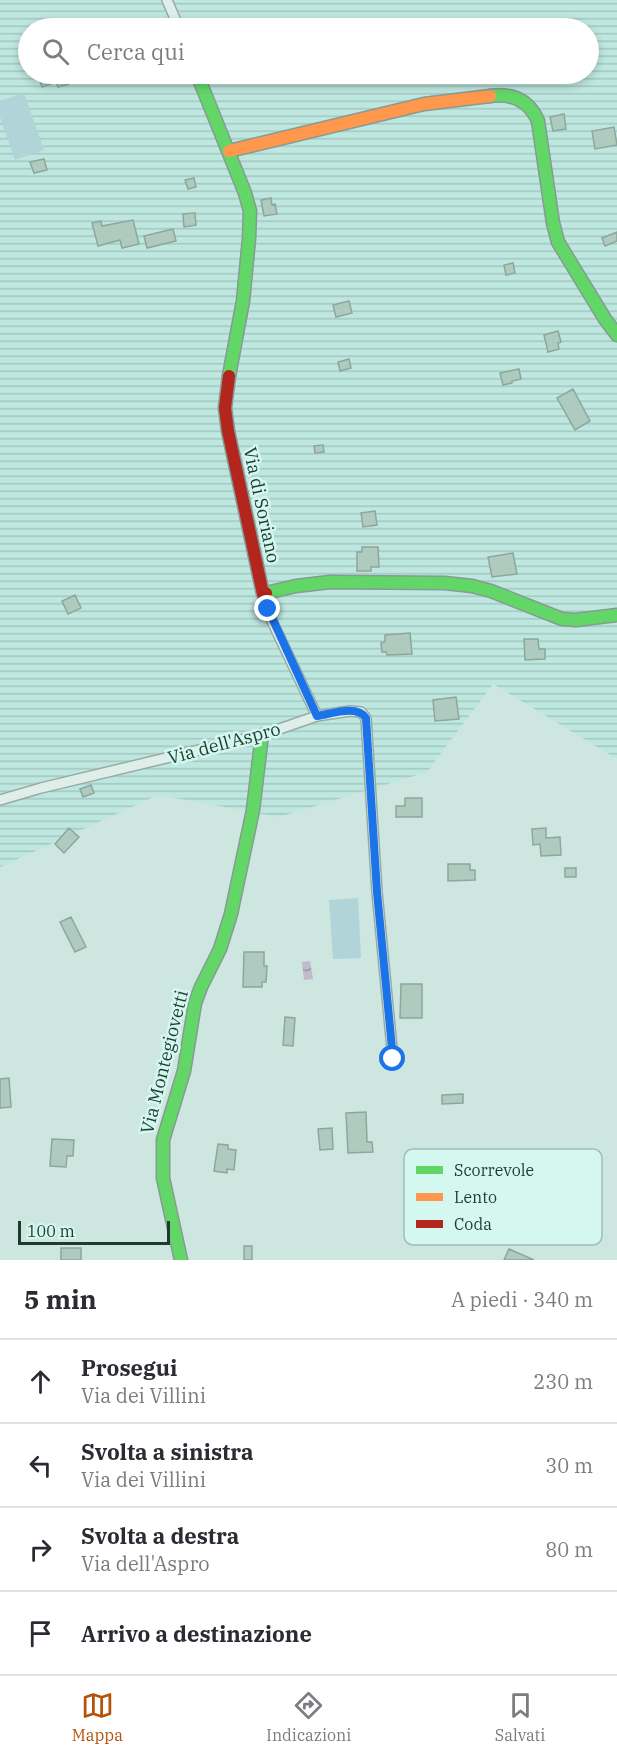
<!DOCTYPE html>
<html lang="it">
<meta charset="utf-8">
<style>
body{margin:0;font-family:"IBM Plex Serif",serif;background:#f2f2f3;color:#2b2b33}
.scale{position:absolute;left:18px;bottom:15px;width:152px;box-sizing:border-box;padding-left:6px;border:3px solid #1e3c2e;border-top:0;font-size:16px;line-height:21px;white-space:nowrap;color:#1e3c2e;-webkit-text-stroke:4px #d4f7ef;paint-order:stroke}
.stop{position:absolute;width:18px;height:18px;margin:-14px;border:4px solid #1a73e8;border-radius:50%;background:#fff}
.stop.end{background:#1a73e8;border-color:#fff;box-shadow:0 2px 6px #0008}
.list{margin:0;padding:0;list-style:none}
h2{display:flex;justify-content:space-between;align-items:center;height:78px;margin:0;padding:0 24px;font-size:26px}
h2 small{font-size:20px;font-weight:400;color:#7c7c81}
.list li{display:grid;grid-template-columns:39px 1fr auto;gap:18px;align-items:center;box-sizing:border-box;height:84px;padding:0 24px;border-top:2px solid #e1e1e2}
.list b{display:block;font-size:22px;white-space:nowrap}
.list p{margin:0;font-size:20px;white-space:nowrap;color:#7c7c81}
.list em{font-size:20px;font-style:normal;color:#7c7c81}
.icon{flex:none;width:33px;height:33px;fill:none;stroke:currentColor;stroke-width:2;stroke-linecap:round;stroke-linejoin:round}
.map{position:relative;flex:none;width:617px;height:1260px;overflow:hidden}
.search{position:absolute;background:#fff;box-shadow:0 3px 9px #0003;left:18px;right:18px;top:18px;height:66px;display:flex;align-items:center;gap:15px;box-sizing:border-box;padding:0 21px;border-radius:33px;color:#7c7c81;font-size:22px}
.sheet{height:414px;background:#fff}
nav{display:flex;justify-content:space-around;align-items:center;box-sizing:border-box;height:84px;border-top:2px solid #e1e1e2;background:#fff;font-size:16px;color:#7c7c81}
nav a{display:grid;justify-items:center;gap:3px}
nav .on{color:#b45309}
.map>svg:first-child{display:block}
</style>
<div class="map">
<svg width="617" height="1260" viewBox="0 0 617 1260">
<defs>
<pattern id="farmland-rules" width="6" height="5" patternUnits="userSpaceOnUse" patternTransform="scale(1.5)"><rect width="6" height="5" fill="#bee7e0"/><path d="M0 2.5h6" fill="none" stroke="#a3c7c0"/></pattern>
<pattern id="water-waves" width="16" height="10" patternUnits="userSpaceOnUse" patternTransform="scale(1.5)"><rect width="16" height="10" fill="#c1b9cc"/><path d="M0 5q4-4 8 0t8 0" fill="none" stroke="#9c98a6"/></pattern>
</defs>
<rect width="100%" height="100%" fill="#cee6e0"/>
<path fill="url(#farmland-rules)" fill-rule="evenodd" d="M0,0H617V759L493,684L427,772L279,817L158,795L0,867ZM28,28H588V74H28Z"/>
<path fill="#b0d4d7" d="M24,93L44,150L15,160L0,117V101Z
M358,898L361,958L333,959L329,900Z"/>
<path fill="url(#water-waves)" d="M310,961L313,979L304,980L302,962Z"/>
<path fill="#afcabe" stroke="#8da79c" stroke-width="1.5" d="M45,74H76V75L67,78L69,84L58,87L56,82L42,87L38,76Z
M564,114L566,129L553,131L550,117Z
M614,127L617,145L595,149L592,131Z
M44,159L47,170L34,173L30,162Z
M194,178L196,187L188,189L185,180Z
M271,198L272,205L275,204L277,214L264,216L261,200Z
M195,213L196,225L184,227L183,214Z
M133,220L139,244L122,248L120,240L98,246L92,223L101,221L102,226Z
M173,229L176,241L147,248L144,236Z
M617,232V241L605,246L602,238Z
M513,263L515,273L506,275L504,265Z
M349,301L352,313L336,317L333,305Z
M558,331L561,342L558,343L559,349L548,352L544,335Z
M349,359L351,368L340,371L338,362Z
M519,369L521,379L512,381V383L503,385L500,373Z
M573,389L590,421L575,430L557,398Z
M323,445L324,452L315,453L314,446Z
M375,511L377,525L363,527L361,513Z
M362,547H378L379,567H371V571H357V552H362Z
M513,553L517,574L492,577L488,557Z
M75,595L81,608L68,614L62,601Z
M410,633L412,654L387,655L386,652H382L381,643L385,642V635Z
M524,639H538L539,649H545V659L525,660Z
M456,697L459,719L435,721L433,700Z
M91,785L94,793L83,797L80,789Z
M405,798H422V817H396V806H405Z
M69,828L79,837L64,853L55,844Z
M546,828V838L560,837L561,855L541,856L540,844L533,845L532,829Z
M448,864H470V870H475V880L448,881Z
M565,868H576V877H565Z
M71,917L86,947L75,952L60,922Z
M244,952H264V966H267L266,982H262V987H243Z
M401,984H422V1018H400Z
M285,1017L295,1018L293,1046L283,1045Z
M9,1078L11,1107L0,1108V1079Z
M463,1094V1103L442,1104V1095Z
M366,1112L367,1142H372L373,1152L348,1153L346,1113Z
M332,1128L333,1149L320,1150L318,1129Z
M52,1139L74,1140L73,1156H67L66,1167L50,1166Z
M218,1144L228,1145V1149L236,1150L234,1170L227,1169V1173L214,1171Z
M244,1246H252V1260H244Z
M61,1248H81V1260H61Z
M509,1249L534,1260H504Z"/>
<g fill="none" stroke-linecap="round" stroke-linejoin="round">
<g stroke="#97aba5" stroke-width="12">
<path id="street" d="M167,0L179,28
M317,716L350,711L361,712L366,718L377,892L393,1059
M0,800L41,788L262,735L317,716L272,621L263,594"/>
</g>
<g stroke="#869b94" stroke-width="15">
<path id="fast" d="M197,74L245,193L250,211L249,239L243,301L229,376
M490,96C512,93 529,100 538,121L553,223L558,242L605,319L617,335
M266,593L296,586L330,582L445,583L472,586L491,591L562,619L576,620L617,615
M181,1260L163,1178V1140L184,1071L195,1003L201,987L220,949L231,914L253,810L262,735"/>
</g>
<g stroke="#869b94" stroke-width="15">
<path id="slow" d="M229,151L424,104L490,96"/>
</g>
<g stroke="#869b94" stroke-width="15">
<path id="jam" d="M229,376L225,408L228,431L263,594L266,593"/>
</g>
<use href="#street" stroke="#e0eeea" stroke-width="9"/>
<use href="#fast" stroke="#63d668" stroke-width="12"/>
<use href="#slow" stroke="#ff974d" stroke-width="12"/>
<use href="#jam" stroke="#b3261e" stroke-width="12"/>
</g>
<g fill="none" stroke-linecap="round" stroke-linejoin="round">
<path stroke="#1a73e8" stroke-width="8" d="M268,609L317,716C331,714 357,704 366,718L377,892L393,1059"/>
</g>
<g text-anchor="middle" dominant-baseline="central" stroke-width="5" stroke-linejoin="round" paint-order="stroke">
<g font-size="18" fill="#1e3c2e" stroke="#d4f7ef">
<text transform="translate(262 505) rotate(78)">Via di Soriano</text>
<text transform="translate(224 743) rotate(-15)">Via dell'Aspro</text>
<text transform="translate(164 1062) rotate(-76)">Via Montegiovetti</text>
</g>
</g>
<rect x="404" y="1149" width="198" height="96" rx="9" fill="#d4f7ef" stroke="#9dbfb5" stroke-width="1.5"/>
<rect x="416" y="1166" width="27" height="8" fill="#63d668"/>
<rect x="416" y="1193" width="27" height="8" fill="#ff974d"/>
<rect x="416" y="1220" width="27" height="8" fill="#b3261e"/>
<g font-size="16" fill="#1e3c2e">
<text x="454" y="1176">Scorrevole</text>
<text x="454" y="1203">Lento</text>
<text x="454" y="1230">Coda</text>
</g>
</svg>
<div class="scale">100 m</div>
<div class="stop" style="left:393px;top:1059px"></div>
<div class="stop end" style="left:268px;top:609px"></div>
<div class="search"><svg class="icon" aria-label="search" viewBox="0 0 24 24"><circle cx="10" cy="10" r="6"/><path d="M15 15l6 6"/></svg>Cerca qui</div>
</div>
<section class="sheet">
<h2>5 min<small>A piedi · 340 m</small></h2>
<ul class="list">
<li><svg class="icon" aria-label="ahead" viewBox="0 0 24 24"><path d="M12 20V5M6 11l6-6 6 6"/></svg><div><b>Prosegui</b><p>Via dei Villini</p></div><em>230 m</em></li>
<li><svg class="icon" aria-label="left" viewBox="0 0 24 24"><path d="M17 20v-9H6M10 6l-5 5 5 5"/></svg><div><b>Svolta a sinistra</b><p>Via dei Villini</p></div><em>30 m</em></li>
<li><svg class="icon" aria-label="right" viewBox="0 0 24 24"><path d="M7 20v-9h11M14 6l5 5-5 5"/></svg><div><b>Svolta a destra</b><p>Via dell'Aspro</p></div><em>80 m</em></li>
<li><svg class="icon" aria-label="arrive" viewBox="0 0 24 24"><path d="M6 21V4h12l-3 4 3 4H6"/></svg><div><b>Arrivo a destinazione</b></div></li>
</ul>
</section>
<nav>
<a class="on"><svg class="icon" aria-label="map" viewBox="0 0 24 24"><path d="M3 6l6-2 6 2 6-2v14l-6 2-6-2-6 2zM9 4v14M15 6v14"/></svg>Mappa</a>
<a><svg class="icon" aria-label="directions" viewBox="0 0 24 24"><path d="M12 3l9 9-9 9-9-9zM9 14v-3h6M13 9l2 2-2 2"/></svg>Indicazioni</a>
<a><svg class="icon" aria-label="saved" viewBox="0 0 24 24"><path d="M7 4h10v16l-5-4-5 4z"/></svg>Salvati</a>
</nav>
